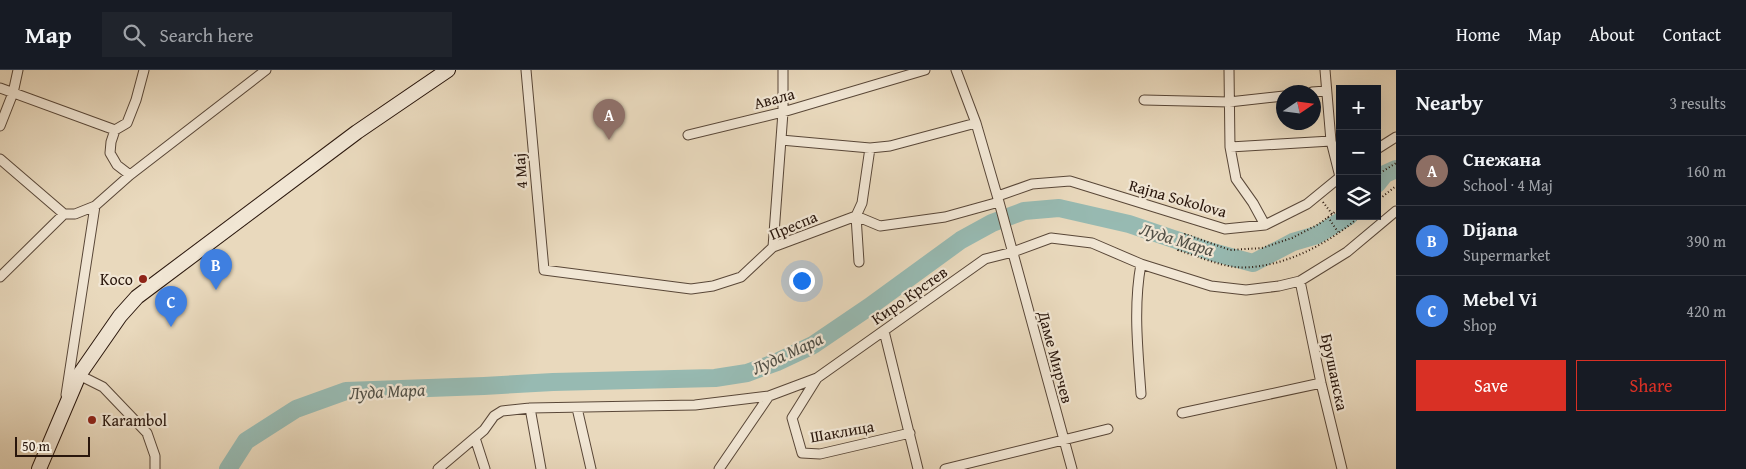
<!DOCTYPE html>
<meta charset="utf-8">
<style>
body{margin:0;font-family:"Gentium Book Plus",serif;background:#20242c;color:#f1f3f6}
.controls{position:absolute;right:15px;top:15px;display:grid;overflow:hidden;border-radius:0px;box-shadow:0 5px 20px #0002}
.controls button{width:45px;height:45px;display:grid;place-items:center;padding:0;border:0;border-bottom:1px solid #363941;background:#171b24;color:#f1f3f6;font:25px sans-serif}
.compass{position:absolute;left:1276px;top:15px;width:45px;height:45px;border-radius:50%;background:#171b24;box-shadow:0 5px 20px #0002;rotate:77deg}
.scale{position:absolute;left:15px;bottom:12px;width:75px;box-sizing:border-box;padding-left:5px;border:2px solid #29160c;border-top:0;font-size:14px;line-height:18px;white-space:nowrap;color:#29160c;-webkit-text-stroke:4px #f1e6d4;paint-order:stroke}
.you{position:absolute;left:801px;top:210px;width:18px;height:18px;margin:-12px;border:4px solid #fff;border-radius:50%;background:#1a73e8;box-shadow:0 0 0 8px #1a73e833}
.badge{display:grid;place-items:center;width:32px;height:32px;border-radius:50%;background:#d93025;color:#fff;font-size:16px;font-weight:700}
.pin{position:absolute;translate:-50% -41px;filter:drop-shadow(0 1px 2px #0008)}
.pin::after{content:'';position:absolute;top:26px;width:18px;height:15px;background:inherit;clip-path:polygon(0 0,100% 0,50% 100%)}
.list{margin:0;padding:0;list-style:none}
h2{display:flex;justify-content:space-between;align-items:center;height:65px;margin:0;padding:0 20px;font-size:21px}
h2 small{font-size:16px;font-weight:400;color:#9ea1a6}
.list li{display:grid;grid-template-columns:32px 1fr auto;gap:15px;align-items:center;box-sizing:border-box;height:70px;padding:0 20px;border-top:1px solid #363941}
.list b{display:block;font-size:19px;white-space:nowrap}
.list p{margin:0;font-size:16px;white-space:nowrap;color:#9ea1a6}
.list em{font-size:16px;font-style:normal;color:#9ea1a6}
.actions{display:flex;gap:10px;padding:15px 20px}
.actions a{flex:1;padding:11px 0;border:1px solid #d93025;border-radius:0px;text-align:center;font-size:18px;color:#d93025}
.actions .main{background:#d93025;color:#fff}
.icon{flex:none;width:28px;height:28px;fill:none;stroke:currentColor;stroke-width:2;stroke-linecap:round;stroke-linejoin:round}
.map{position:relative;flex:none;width:1396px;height:399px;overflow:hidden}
header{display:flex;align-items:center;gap:30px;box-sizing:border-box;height:70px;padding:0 25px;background:#171b24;border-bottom:1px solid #363941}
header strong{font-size:24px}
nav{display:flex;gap:28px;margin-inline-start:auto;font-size:18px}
.search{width:350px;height:45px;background:#20242c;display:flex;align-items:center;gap:12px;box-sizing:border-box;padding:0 18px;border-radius:0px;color:#9ea1a6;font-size:19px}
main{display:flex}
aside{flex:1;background:#171b24}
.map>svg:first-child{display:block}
</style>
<header>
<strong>Map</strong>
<div class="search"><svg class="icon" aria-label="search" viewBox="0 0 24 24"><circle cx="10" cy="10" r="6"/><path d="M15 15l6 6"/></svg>Search here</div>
<nav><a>Home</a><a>Map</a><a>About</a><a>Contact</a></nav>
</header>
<main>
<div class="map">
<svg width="1396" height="399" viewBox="0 0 1396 399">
<rect width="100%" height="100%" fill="#e9d9bd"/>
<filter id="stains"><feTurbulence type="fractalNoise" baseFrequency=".004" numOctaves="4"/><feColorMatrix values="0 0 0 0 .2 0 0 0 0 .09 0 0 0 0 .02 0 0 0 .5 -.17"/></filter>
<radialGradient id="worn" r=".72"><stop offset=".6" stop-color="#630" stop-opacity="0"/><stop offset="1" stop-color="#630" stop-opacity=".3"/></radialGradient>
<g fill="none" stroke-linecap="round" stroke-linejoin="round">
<path stroke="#97bab2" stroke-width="18" d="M1377,114L1385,104L1396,99
M228,399L246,371L296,339L346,321L484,316L553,312L715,308L747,303L777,292L813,275L869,237L961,170L992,153L1024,141L1059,138L1129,154L1212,182L1253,193L1293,172L1317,165L1349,146"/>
<g stroke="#594738" stroke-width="11">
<path id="minor" d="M526,0L544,200L691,219L713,216L741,207L773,177L856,146L880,156L945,147L999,132
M956,0L976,53L999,132L1072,399
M1229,0L1230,77L1236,109L1253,133L1265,155
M1325,0L1331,71L1340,107
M0,18L115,60
M1312,22L1326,21
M1144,30L1229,32L1284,26
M0,56L13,23L18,0
M688,65L783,42L925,0
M781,70L870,78L890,76L976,53
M1230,77L1331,71
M1377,79L1396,67
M0,89L64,144H75L95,136
M130,105L117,95L110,83L111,72L115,60L127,53L136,30L144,0
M998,126L1032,114L1070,111L1225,159L1265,155L1307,134L1340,107
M773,177L783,42V0
M859,192L856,146L862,133L870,78
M0,207L64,144
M1300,211L1321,313L1342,399
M884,261L918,399
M79,305L103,317L147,363L155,386V399
M817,308L792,348L802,383L820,384L910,363
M1141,324C1138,281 1133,237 1141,194
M66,325L95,136L130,105L266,0
M530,338L541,399
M577,338L591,399
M1182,343L1321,313
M475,368L485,399
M438,399L484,360L494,346L502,341L530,338L695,335L769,326L817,308L985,189L1013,182L1051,168L1092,173L1141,194L1211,216L1246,220L1279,216L1300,211L1347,182L1396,141
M719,399L769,326
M945,399L1108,359"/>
</g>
<g stroke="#29160c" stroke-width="16">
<path id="secondary" d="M39,399L79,305L120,246L137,227L357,62L448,0"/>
</g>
<path stroke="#29160c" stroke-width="2" stroke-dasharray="1 2.5" stroke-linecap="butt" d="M1377,105L1396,93
M1377,131L1396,116
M1323,132L1332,144
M1340,138L1319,154L1292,168L1262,178L1230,180L1185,164L1178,180C1193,185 1219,195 1234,197C1277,201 1328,175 1360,146
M1328,147L1338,162"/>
<use href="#minor" stroke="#f1e6d4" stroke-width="9"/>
<use href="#secondary" stroke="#f1e6d4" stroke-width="14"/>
</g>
<g fill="#8f2418" stroke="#f1e6d4" stroke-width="2">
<circle cx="143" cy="209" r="5"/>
<circle cx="92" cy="350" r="5"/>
</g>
<g text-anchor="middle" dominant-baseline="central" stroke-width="4.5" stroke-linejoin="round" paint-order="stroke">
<g font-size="16" fill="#29160c" stroke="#f1e6d4">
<text transform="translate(774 28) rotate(-15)">Авала</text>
<text transform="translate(520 101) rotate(-94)">4 Мај</text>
<text transform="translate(1178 128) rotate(16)">Rajna Sokolova</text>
<text transform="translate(793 155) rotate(-23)">Преспа</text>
<text transform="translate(909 225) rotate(-35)">Киро Крстев</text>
<text transform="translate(1056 287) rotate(75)">Даме Мирчев</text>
<text transform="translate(1335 302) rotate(78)">Брушанска</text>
<text transform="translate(842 361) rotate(-10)">Шаклица</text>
</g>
<g font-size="16" fill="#29160c" stroke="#f1e6d4" text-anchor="end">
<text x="133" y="209">Koco</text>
<text x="102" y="350" text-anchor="start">Karambol</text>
</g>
<g font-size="18" font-style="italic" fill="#504f46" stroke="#f1e6d4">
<text transform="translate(1177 169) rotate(17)">Луда Мара</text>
<text transform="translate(787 283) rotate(-25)">Луда Мара</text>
<text transform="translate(387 321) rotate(-3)">Луда Мара</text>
</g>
</g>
<rect width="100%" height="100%" filter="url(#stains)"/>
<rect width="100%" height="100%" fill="url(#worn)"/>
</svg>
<div class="controls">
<button>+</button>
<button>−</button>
<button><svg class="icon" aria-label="layers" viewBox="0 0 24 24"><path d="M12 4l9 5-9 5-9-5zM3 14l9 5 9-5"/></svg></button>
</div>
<svg class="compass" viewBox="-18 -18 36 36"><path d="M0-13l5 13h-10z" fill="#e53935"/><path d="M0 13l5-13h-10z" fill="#9ea1a6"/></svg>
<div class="scale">50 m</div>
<div class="you"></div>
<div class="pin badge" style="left:609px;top:70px;background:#8d6e63">A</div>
<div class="pin badge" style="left:216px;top:220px;background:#3f7fe0">B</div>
<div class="pin badge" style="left:171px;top:257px;background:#3f7fe0">C</div>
</div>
<aside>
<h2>Nearby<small>3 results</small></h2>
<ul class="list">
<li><span class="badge" style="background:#8d6e63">A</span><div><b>Снежана</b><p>School · 4 Мај</p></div><em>160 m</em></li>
<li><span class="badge" style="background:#3f7fe0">B</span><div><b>Dijana</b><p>Supermarket</p></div><em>390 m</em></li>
<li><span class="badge" style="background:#3f7fe0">C</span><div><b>Mebel Vi</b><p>Shop</p></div><em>420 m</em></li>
</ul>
<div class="actions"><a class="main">Save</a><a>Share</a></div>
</aside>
</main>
